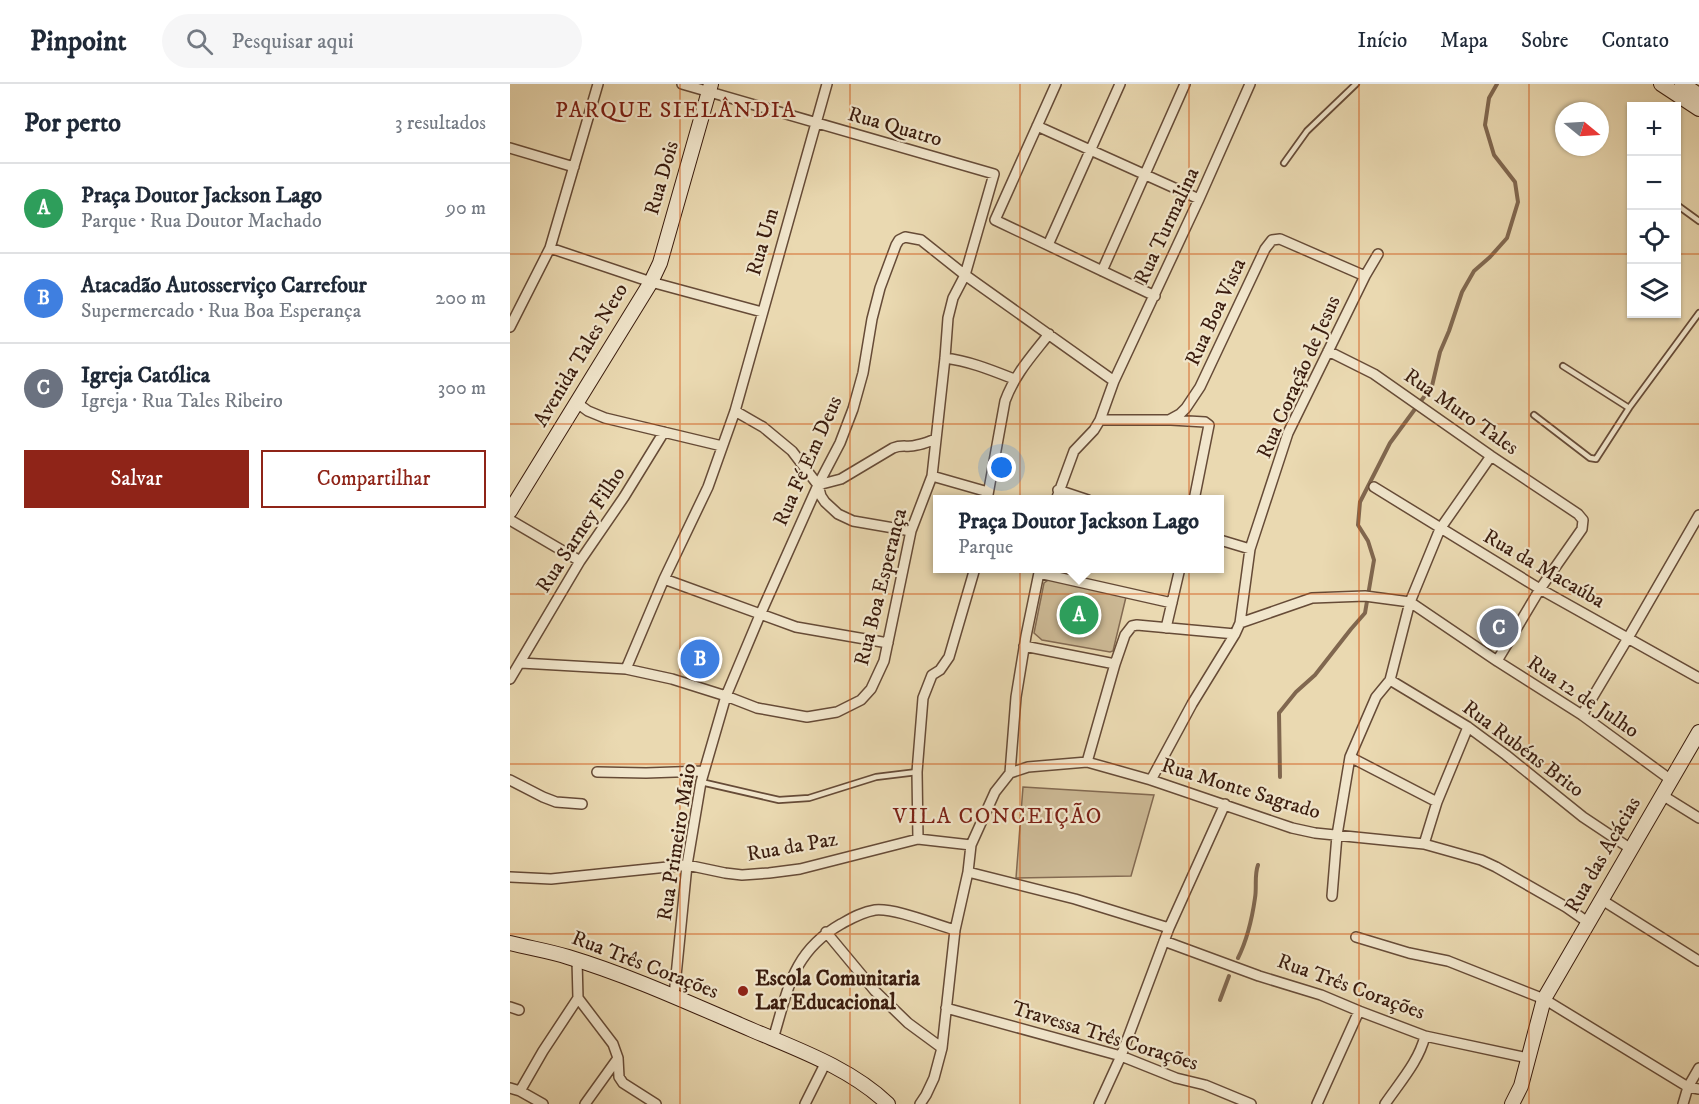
<!DOCTYPE html>
<html lang="pt">
<meta charset="utf-8">
<style>
body{margin:0;font-family:"IM FELL DW Pica",serif;background:#f6f6f7;color:#1f2937}
.controls{position:absolute;right:18px;top:18px;display:grid;overflow:hidden;border-radius:0px;box-shadow:0 2px 4px #0004}
.controls button{width:54px;height:54px;display:grid;place-items:center;padding:0;border:0;border-bottom:2px solid #e0e1e3;background:#fff;color:#1f2937;font:30px sans-serif}
.compass{position:absolute;left:1045px;top:18px;width:54px;height:54px;border-radius:50%;background:#fff;box-shadow:0 2px 4px #0004;rotate:108deg}
.you{position:absolute;left:492px;top:384px;width:21px;height:21px;margin:-15px;border:4px solid #fff;border-radius:50%;background:#1a73e8;box-shadow:0 0 0 9px #1a73e833}
.badge{display:grid;place-items:center;width:39px;height:39px;border-radius:50%;background:#8f2418;color:#fff;font-size:20px;font-weight:700}
.pin{position:absolute;translate:-50% -50%;border:3px solid #fff;box-shadow:0 2px 6px #0006}
.popup{position:absolute;left:423px;top:411px;width:291px;height:78px;box-sizing:border-box;display:grid;place-content:center;border-radius:0px;background:#fff;filter:drop-shadow(0 2px 4px #0005);font-size:20px;white-space:nowrap;color:#747a83}
.popup b{font-size:22px;color:#1f2937}
.popup::after{content:'';position:absolute;left:50%;top:100%;margin-left:-12px;border:12px solid transparent;border-top-color:#fff}
.list{margin:0;padding:0;list-style:none}
h2{display:flex;justify-content:space-between;align-items:center;height:78px;margin:0;padding:0 24px;font-size:26px}
h2 small{font-size:20px;font-weight:400;color:#747a83}
.list li{display:grid;grid-template-columns:39px 1fr auto;gap:18px;align-items:center;box-sizing:border-box;height:90px;padding:0 24px;border-top:2px solid #e0e1e3}
.list b{display:block;font-size:22px;white-space:nowrap}
.list p{margin:0;font-size:20px;white-space:nowrap;color:#747a83}
.list em{font-size:20px;font-style:normal;color:#747a83}
.actions{display:flex;gap:12px;padding:18px 24px}
.actions a{flex:1;padding:14px 0;border:2px solid #8f2418;border-radius:0px;text-align:center;font-size:21px;color:#8f2418}
.actions .main{background:#8f2418;color:#fff}
.icon{flex:none;width:33px;height:33px;fill:none;stroke:currentColor;stroke-width:2;stroke-linecap:round;stroke-linejoin:round}
.map{position:relative;flex:none;width:1189px;height:1020px;overflow:hidden}
header{display:flex;align-items:center;gap:36px;box-sizing:border-box;height:84px;padding:0 30px;background:#fff;border-bottom:2px solid #e0e1e3}
header strong{font-size:28px}
nav{display:flex;gap:33px;margin-inline-start:auto;font-size:21px}
.search{width:420px;height:54px;background:#f6f6f7;display:flex;align-items:center;gap:15px;box-sizing:border-box;padding:0 21px;border-radius:33px;color:#747a83;font-size:22px}
main{display:flex}
aside{flex:1;background:#fff}
.map>svg:first-child{display:block}
</style>
<header>
<strong>Pinpoint</strong>
<div class="search"><svg class="icon" aria-label="search" viewBox="0 0 24 24"><circle cx="10" cy="10" r="6"/><path d="M15 15l6 6"/></svg>Pesquisar aqui</div>
<nav><a>Início</a><a>Mapa</a><a>Sobre</a><a>Contato</a></nav>
</header>
<main>
<aside>
<h2>Por perto<small>3 resultados</small></h2>
<ul class="list">
<li><span class="badge" style="background:#2e9e5b">A</span><div><b>Praça Doutor Jackson Lago</b><p>Parque · Rua Doutor Machado</p></div><em>90 m</em></li>
<li><span class="badge" style="background:#3f7fe0">B</span><div><b>Atacadão Autosserviço Carrefour</b><p>Supermercado · Rua Boa Esperança</p></div><em>200 m</em></li>
<li><span class="badge" style="background:#6b7280">C</span><div><b>Igreja Católica</b><p>Igreja · Rua Tales Ribeiro</p></div><em>300 m</em></li>
</ul>
<div class="actions"><a class="main">Salvar</a><a>Compartilhar</a></div>
</aside>
<div class="map">
<svg width="1189" height="1020" viewBox="0 0 1189 1020">
<rect width="100%" height="100%" fill="#ead9b1"/>
<filter id="stains"><feTurbulence type="fractalNoise" baseFrequency=".00333" numOctaves="4"/><feColorMatrix values="0 0 0 0 .2 0 0 0 0 .09 0 0 0 0 .02 0 0 0 .5 -.17"/></filter>
<radialGradient id="worn" r=".72"><stop offset=".6" stop-color="#630" stop-opacity="0"/><stop offset="1" stop-color="#630" stop-opacity=".3"/></radialGradient>
<path fill="#ccb995" stroke="#836a52" stroke-width="1.5" d="M540,495L616,513L603,567L600,568L532,556L524,549L534,499Z
M513,703L644,711L621,792L506,794Z"/>
<g fill="none" stroke-linecap="round" stroke-linejoin="round">
<path stroke="#80674f" stroke-width="4" d="M770,693L769,629L786,608L805,591L841,545L855,529L864,476L858,457L848,441L850,418L880,359L922,302L930,268L939,247L952,208L964,187L980,173L997,154L1008,118L1005,98L984,71L975,41L979,14L987,0
M728,874C737,856 742,835 745,814C747,803 744,792 748,781
M710,916L719,892"/>
<g stroke="#664b37" stroke-width="8">
<path id="lane" d="M774,79L797,47L846,0
M1167,121L1189,137
M1053,282L1119,324
M1024,331L1080,374L1086,375L1119,324L1189,229
M191,698L269,716L299,714L366,693L407,688"/>
</g>
<g stroke="#664b37" stroke-width="12">
<path id="street" d="M546,0L485,136L645,212
M527,42L689,115
M0,64L64,83
M538,161L610,0
M40,164L141,198L252,228
M592,187L675,0
M0,243L40,164L88,0
M818,267L864,290L981,372L1068,430L1073,436L1072,445L1030,505L987,577
M435,274C459,277 481,286 504,295
M67,319L78,327L95,334L212,362
M225,327L253,343L282,367L308,401L311,412L315,418L328,430L343,437L401,447
M590,336H659L670,330L676,324L690,303L755,165L762,156L770,155L855,192
M661,336L695,338L699,341L684,416
M422,392L478,408
M308,401L331,395L383,364C393,360 398,364 407,361C414,360 420,357 426,355
M864,403L1030,505L1189,594
M548,406L578,416
M477,416L495,317C505,290 521,273 539,250
M546,416L564,367L584,346L590,336L604,297L689,115L740,0
M0,436L70,477
M710,456L740,465
M529,489L662,519
M154,495L286,543L378,559
M730,539L802,514L855,512L900,518L987,577L1072,631L1161,696
M656,544L670,484
M514,562L605,580
M11,579L116,585L162,595L216,612L247,624L297,633L327,628L351,616L361,605L374,577L401,447L422,392L435,274L438,234L443,214L455,191L484,90L172,0
M116,585L154,495L198,403L225,327L317,0
M0,595L70,477L114,413L154,348
M880,596L958,643L996,671L1073,733L1121,765
M1072,631L1118,554L1189,431
M840,673L927,718
M577,678L605,580L615,551L622,542L627,541L725,550
M87,688L136,689L194,687
M500,689L506,613L516,552L530,484
M0,696L33,713L46,718L72,720
M641,696L682,620L725,550L730,539L740,465L778,349L855,192L868,170
M1152,711L1189,734
M408,755L407,688L413,614L422,591L430,586L439,573L465,484
M914,760L927,718L958,643
M458,788L565,815L659,844
M0,793L41,795L177,781L215,789L232,791L259,789L290,785L408,755L461,761
M822,812L827,751L840,673L866,613L880,596L900,518L930,445L981,372
M1092,816L1189,877
M316,848L365,907L398,939L432,964
M846,853L899,869L938,877L1034,915L1178,1003L1189,1005
M654,857L749,892L811,911L849,927L915,952L1018,974
M164,912L177,781L191,698L216,612L250,531L308,401L330,359L343,325L353,289L362,235L370,204L386,161L389,156L395,153L411,156L455,191L604,297
M68,914L103,960L108,974L109,993L113,999L146,1020
M0,923L9,926
M436,924L611,972L666,994L695,1001L741,1020
M263,955C278,906 282,868 331,840C342,834 352,828 365,826C385,824 424,840 445,846
M0,1004L10,1007L33,1020
M10,1007L33,967L68,914L67,876
M75,1020L108,974
M295,1020L316,978
M410,1020L416,1011L424,994L432,964L445,846L458,788L461,761L485,708L500,689L518,683L577,678L641,696L782,744L805,749L914,760L971,776L986,783L1056,823L1079,839
M589,1020L611,972L659,844L715,720
M807,1020L849,927
M875,1020C890,998 909,977 915,952
M1173,1020L1178,1003L1189,984"/>
</g>
<g stroke="#3a1c0e" stroke-width="16">
<path id="secondary" d="M1151,0L1189,25
M1172,0L1189,11
M0,427L141,198L150,179L201,0
M0,859C19,864 39,867 58,873C121,892 181,920 242,946C289,966 340,984 378,1020
M1002,1020L1011,1002L1034,915L1189,648"/>
</g>
<use href="#lane" stroke="#f1e6cc" stroke-width="4.5"/>
<use href="#street" stroke="#f1e6cc" stroke-width="9"/>
<use href="#secondary" stroke="#f1e6cc" stroke-width="14"/>
</g>
<path fill="none" stroke="#ce500c" stroke-width="1.5" stroke-opacity="0.55" d="M170,0V1020M340,0V1020M510,0V1020M679,0V1020M849,0V1020M1019,0V1020M0,170H1122M1166,170H1189M0,340H1189M0,510H1189M0,680H1189M0,850H1189"/>
<circle fill="#8f2418" stroke="#f1e6cc" stroke-width="2" cx="233" cy="907" r="6"/>
<g text-anchor="middle" dominant-baseline="central" stroke-width="4.5" stroke-linejoin="round" paint-order="stroke">
<g font-size="21" fill="#3a1c0e" stroke="#f1e6cc">
<text transform="translate(385 43) rotate(16)">Rua Quatro</text>
<text transform="translate(152 94) rotate(-74)">Rua Dois</text>
<text transform="translate(657 142) rotate(-65)">Rua Turmalina</text>
<text transform="translate(253 158) rotate(-74)">Rua Um</text>
<text transform="translate(706 228) rotate(-65)">Rua Boa Vista</text>
<text transform="translate(71 271) rotate(-59)">Avenida Tales Neto</text>
<text transform="translate(789 293) rotate(-66)">Rua Coração de Jesus</text>
<text transform="translate(951 328) rotate(35)">Rua Muro Tales</text>
<text transform="translate(298 377) rotate(-66)">Rua Fé Em Deus</text>
<text transform="translate(71 446) rotate(-57)">Rua Sarney Filho</text>
<text transform="translate(1034 485) rotate(30)">Rua da Macaúba</text>
<text transform="translate(371 503) rotate(-76)">Rua Boa Esperança</text>
<text transform="translate(1073 613) rotate(34)">Rua 12 de Julho</text>
<text transform="translate(1013 665) rotate(37)">Rua Rubéns Brito</text>
<text transform="translate(731 705) rotate(17)">Rua Monte Sagrado</text>
<text transform="translate(167 758) rotate(-81)">Rua Primeiro Maio</text>
<text transform="translate(282 763) rotate(-10)">Rua da Paz</text>
<text transform="translate(1093 771) rotate(-60)">Rua das Acácias</text>
<text transform="translate(135 881) rotate(21)">Rua Três Corações</text>
<text transform="translate(841 903) rotate(20)">Rua Três Corações</text>
<text transform="translate(595 952) rotate(17)">Travessa Três Corações</text>
</g>
<g font-size="21" font-weight="bold" fill="#3a1c0e" stroke="#f1e6cc" text-anchor="start">
<text x="245" y="895">Escola Comunitaria<tspan x="245" dy="24">Lar Educacional</tspan></text>
</g>
<g font-size="22" letter-spacing="1.5" fill="#7a1f14" stroke="#f1e6cc">
<text x="166" y="26">PARQUE SIELÂNDIA</text>
<text x="488" y="732">VILA CONCEIÇÃO</text>
</g>
</g>
<rect width="100%" height="100%" filter="url(#stains)"/>
<rect width="100%" height="100%" fill="url(#worn)"/>
</svg>
<div class="controls">
<button>+</button>
<button>−</button>
<button><svg class="icon" aria-label="locate" viewBox="0 0 24 24"><circle cx="12" cy="12" r="6"/><path d="M12 2v4M12 18v4M2 12h4M18 12h4"/></svg></button>
<button><svg class="icon" aria-label="layers" viewBox="0 0 24 24"><path d="M12 4l9 5-9 5-9-5zM3 14l9 5 9-5"/></svg></button>
</div>
<svg class="compass" viewBox="-18 -18 36 36"><path d="M0-13l5 13h-10z" fill="#e53935"/><path d="M0 13l5-13h-10z" fill="#747a83"/></svg>
<div class="you"></div>
<div class="pin badge" style="left:569px;top:531px;background:#2e9e5b">A</div>
<div class="popup"><b>Praça Doutor Jackson Lago</b>Parque</div>
<div class="pin badge" style="left:190px;top:575px;background:#3f7fe0">B</div>
<div class="pin badge" style="left:989px;top:544px;background:#6b7280">C</div>
</div>
</main>
